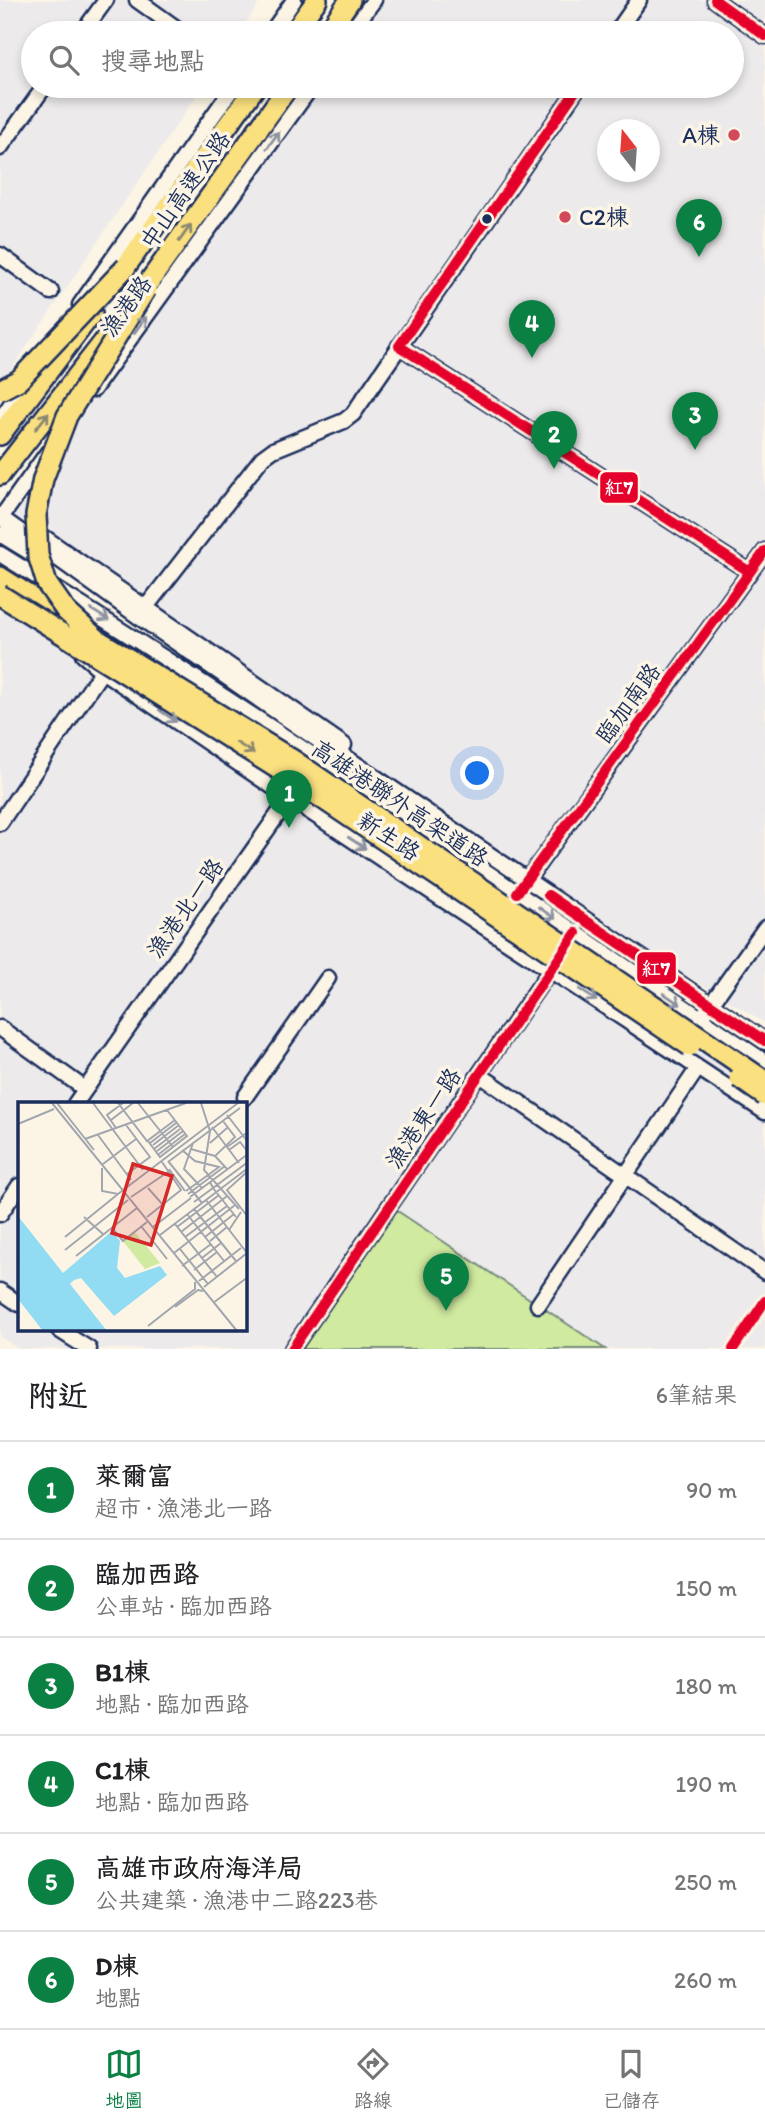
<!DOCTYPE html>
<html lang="zh-TW">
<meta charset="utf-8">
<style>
body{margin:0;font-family:Itim,"LXGW WenKai TC",sans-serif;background:#f6f6f6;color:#202124}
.compass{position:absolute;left:597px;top:119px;width:63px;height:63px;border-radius:50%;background:#fff;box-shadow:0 4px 10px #0003;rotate:343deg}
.you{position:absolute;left:478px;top:774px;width:24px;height:24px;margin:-18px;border:5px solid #fff;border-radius:50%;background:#1a73e8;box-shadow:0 0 0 10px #1a73e833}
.badge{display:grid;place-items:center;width:46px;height:46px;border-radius:50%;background:#0b8043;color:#fff;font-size:23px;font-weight:700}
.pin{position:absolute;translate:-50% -58px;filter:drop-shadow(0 2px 4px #0008)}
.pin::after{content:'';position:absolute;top:37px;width:24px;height:21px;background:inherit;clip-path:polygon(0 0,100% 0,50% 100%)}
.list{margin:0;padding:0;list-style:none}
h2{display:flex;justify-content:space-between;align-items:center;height:91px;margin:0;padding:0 28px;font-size:30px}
h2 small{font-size:23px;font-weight:400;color:#757577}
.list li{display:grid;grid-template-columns:46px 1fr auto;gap:21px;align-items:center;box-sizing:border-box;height:98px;padding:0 28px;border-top:2px solid #e0e0e0}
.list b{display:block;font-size:26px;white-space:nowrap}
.list p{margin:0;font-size:23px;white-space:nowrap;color:#757577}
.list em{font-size:23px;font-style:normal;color:#757577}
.icon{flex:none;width:38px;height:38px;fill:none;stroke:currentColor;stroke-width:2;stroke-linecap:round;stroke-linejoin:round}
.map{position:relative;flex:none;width:765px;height:1349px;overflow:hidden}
.search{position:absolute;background:#fff;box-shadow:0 4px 10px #0003;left:21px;right:21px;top:21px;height:77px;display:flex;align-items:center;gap:18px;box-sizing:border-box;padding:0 24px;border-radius:38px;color:#757577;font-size:26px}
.sheet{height:679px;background:#fff}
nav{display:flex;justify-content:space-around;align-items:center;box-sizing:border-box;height:98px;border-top:2px solid #e0e0e0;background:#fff;font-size:19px;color:#757577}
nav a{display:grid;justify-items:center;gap:4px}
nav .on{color:#0b8043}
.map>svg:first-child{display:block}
</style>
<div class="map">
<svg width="765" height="1349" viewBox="0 0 765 1349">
<rect width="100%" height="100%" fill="#fcf5e5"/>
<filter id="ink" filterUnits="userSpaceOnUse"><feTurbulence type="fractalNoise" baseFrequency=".0143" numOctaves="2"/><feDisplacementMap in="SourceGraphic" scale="14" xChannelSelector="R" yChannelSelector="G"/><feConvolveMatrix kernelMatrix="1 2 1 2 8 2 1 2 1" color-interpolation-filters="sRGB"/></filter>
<g filter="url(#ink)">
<path fill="#eceaeb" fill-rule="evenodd" d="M0,0H261L239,33H33V86H203L0,386Z
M374,0H765V1023L527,880L1,518L312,86H732V33H350ZM608,130H650V172H608Z
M0,577L765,1090V1349H19L0,1337ZM19,1104H245V1330H19Z"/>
<path fill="#d0eaa0" stroke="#768c7f" stroke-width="2" d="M390,1206L605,1349H292Z"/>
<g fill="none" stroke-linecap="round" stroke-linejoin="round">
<g stroke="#1b2f5e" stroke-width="19">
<path id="minor" d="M137,0L183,33
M715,0L765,36
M82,33L106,0
M271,33L294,0
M350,33L374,0
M616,33L639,0
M0,148L45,86
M0,255L51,292
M80,305L234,86
M399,346L750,572
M93,390L312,86
M0,420L30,376
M0,517L139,617L325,745H328L765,1041
M0,519L48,452
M0,534L44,561
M41,535L344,745
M0,554C260,715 512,889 765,1062
M146,607L262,458L273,450L344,421L353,414L579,86
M83,655L102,671L289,798L765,1112
M0,823L102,671
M527,880L765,551
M706,1011L765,928
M0,1028L85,1089
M480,1075L765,1272
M245,1097L328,978
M75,1104L293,793
M0,1214L19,1186
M0,1291L19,1304
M538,1305L698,1068
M59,1330L89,1349
M292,1349L555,963"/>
</g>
<g stroke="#1b2f5e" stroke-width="24">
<path id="highway" d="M293,33L317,0
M327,33L350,0
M116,280L256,86
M136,300L289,86
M0,435L92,313
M0,475L109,335
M0,577L77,626"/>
</g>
<use href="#minor" stroke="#fcf5e5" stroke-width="14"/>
<use href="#highway" stroke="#fbe080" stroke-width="19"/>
<g stroke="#1b2f5e" stroke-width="24" stroke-linecap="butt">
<path id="highway-bridge" d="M146,289L67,416L43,479L36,515L38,555L47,584L66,611L98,640L293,760L765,1081
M0,390L19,380L126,267
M0,595L283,772L690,1046
M739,1078L765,1096"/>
</g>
<use href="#highway-bridge" stroke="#fbe080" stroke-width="19"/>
<g stroke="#fcf5e5" stroke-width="16">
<path id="bus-1" d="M715,0L765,36
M399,346L750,572
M399,346L579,86
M517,893L765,551
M548,895L765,1041
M292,1349L576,933
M733,1349L765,1301"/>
</g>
<use href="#bus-1" stroke="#e4002b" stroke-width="10"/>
</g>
<defs><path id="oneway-shaft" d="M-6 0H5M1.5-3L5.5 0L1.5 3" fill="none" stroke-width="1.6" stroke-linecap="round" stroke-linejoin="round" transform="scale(1.75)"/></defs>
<g stroke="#8c92a2">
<use href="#oneway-shaft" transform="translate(273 140) rotate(-54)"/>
<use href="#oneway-shaft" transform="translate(140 325) rotate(-54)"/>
<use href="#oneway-shaft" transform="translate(100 615) rotate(32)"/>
<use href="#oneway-shaft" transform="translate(168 716) rotate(34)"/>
<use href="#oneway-shaft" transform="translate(357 843) rotate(33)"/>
<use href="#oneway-shaft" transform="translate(547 913) rotate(34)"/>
<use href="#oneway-shaft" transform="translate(588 995) rotate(34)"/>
<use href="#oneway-shaft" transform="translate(672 999) rotate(34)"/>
</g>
<g stroke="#8b886f">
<use href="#oneway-shaft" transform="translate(185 233) rotate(-55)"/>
<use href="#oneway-shaft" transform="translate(42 421) rotate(-52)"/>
<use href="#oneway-shaft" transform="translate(245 748) rotate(32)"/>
</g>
</g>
<g fill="#d1495b" stroke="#fcf5e5" stroke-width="2.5">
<circle cx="734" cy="135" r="7"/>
<circle cx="565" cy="217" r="7"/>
</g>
<circle fill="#1b2f5e" stroke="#fcf5e5" stroke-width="2.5" cx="487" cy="219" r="6"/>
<g text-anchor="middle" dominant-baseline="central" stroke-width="7" stroke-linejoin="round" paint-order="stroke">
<g font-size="23" fill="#1b2f5e" stroke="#fcf5e5" text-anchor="end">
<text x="720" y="135">A棟</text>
<text x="579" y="217" text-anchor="start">C2棟</text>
</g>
<g font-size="23" fill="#1b2f5e" stroke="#fcf5e5">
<text transform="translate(185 190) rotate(-55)">中山高速公路</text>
<text transform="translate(126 306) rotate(-54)">漁港路</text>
<text transform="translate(628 703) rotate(-54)">臨加南路</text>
<text transform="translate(400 803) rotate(34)">高雄港聯外高架道路</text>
<text transform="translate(389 836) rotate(33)">新生路</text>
<text transform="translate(185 908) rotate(-55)">漁港北一路</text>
<text transform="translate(423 1118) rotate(-56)">漁港東一路</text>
</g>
</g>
<g transform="translate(18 1102)">
<rect width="229" height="229" fill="#fcf5e5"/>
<path d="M116,129L142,161L127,167L105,139Z" fill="#d0eaa0"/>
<path d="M0,114L45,171L94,129L102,139L99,166L107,176L142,164L149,173L96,214L63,176L56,178L52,182L89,229H25L0,197Z" fill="#91dcf2"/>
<path fill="none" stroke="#91dcf2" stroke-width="3.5" d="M0,160L57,229"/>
<path fill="none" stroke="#a2a6af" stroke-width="2" d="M34,1L219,229M39,1L76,48M75,1L125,68M100,1L129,39L157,18M120,1L155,45M183,1L192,29L186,68L221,107M209,13L230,40M93,18L115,1M205,19L217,35L197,54L209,67M0,22L36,7M108,23L132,55L109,72M194,25L221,61M98,26L89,13L105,1M80,33L113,78M67,37L168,1M130,39L142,55L169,34L149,8M132,41L158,21M175,41L166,67L184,86M192,41L209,26M135,43L161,23M209,45L230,30M136,47L162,27M173,47L197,54M164,48L177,59L201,65L168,89M211,48L222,40L230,50M139,49L165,29M141,52L167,32M150,59L184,101M150,60L222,6M85,62L118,37M84,66V89L100,92L220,1M151,67L167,89M230,69L209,88L230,115M130,86L145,103M170,92L207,64M113,95L150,70M172,95L230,52M176,100L195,86L192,80M176,107L218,159M169,112L206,159M66,115L86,133M129,115L163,88L144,60M218,115L195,86L230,60M157,122L199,175M123,124L149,157M135,125L173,96M159,125L201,93M94,126L105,139L129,120M211,128L223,110M163,130L209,94M142,133L230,66M47,135L100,92M167,135L209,104M187,135L216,112M192,139L209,125M162,147L190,182M47,148L110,98M156,151L217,103M58,154L119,106M184,156L203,141M164,164L193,142M176,168L199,150M181,179L223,146M186,185L229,151L188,98M195,201L230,175M157,205L180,188L185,189M130,224L177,187V180"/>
<path fill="#d62828" fill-opacity="0.15" stroke="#d62828" stroke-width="3.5" d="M115,62L154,74L133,143L94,131Z"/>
<rect width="229" height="229" fill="none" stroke="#1b2f5e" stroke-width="3.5"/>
</g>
<g stroke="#fcf5e5" stroke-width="2.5">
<rect x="599" y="471" width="40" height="33" rx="7" fill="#e4002b"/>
<rect x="636" y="951" width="41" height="34" rx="7" fill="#e4002b"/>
</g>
<g font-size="19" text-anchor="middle" font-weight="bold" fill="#fff">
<text x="619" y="494">紅7</text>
<text x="656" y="975">紅7</text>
</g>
</svg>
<svg class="compass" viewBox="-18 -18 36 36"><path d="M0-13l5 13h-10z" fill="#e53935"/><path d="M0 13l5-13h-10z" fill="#757577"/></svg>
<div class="you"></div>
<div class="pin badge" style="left:289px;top:828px">1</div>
<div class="pin badge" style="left:554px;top:469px">2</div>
<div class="pin badge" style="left:695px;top:450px">3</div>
<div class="pin badge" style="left:532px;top:358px">4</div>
<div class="pin badge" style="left:446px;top:1311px">5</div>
<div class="pin badge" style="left:699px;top:257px">6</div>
<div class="search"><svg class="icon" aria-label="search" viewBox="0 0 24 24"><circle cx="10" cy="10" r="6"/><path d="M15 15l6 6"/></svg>搜尋地點</div>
</div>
<section class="sheet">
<h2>附近<small>6筆結果</small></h2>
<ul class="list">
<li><span class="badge">1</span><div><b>萊爾富</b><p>超市 · 漁港北一路</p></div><em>90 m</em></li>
<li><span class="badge">2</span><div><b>臨加西路</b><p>公車站 · 臨加西路</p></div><em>150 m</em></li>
<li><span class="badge">3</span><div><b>B1棟</b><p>地點 · 臨加西路</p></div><em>180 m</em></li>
<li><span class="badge">4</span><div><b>C1棟</b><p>地點 · 臨加西路</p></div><em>190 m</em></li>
<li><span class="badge">5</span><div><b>高雄市政府海洋局</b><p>公共建築 · 漁港中二路223巷</p></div><em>250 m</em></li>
<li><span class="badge">6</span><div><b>D棟</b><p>地點</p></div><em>260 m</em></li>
</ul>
</section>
<nav>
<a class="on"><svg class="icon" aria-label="map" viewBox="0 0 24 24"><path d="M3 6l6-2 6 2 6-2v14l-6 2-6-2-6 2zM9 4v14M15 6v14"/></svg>地圖</a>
<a><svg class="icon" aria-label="directions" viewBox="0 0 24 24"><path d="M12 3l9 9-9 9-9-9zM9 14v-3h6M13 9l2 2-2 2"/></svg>路線</a>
<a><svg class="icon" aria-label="saved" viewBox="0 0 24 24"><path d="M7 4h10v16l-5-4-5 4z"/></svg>已儲存</a>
</nav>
